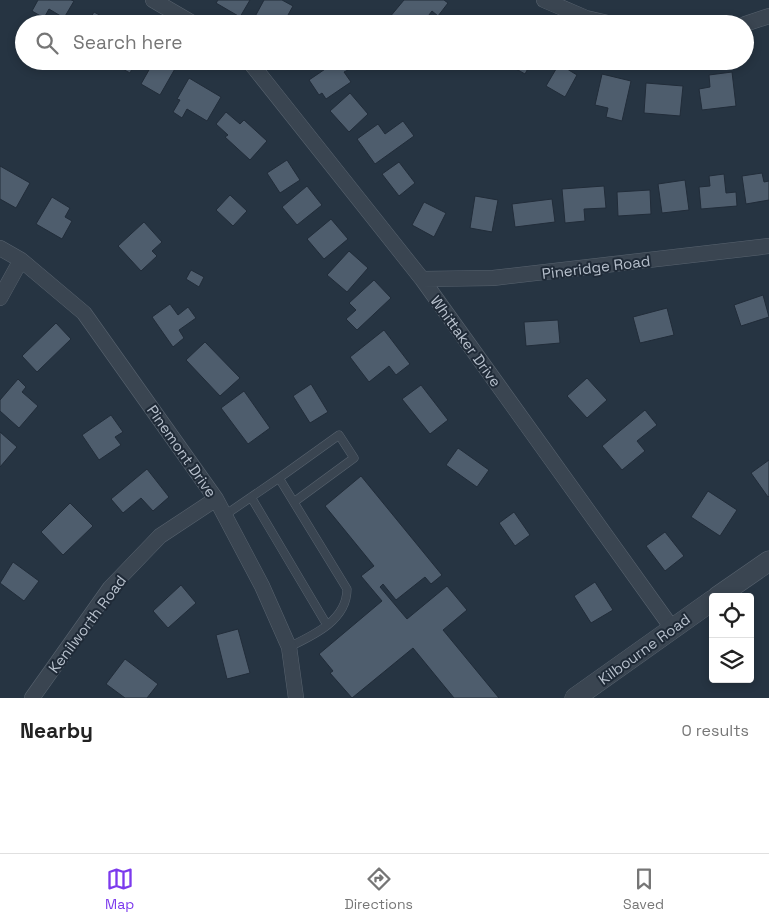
<!DOCTYPE html>
<style>
body{margin:0;font-family:"Space Grotesk",sans-serif;background:#f2f2f2;color:#222}
.controls{position:absolute;right:15px;bottom:15px;display:grid;overflow:hidden;border-radius:5px;box-shadow:0 2px 8px #0003}
.controls button{width:45px;height:45px;display:grid;place-items:center;padding:0;border:0;border-bottom:1px solid #e0e0e0;background:#fff;color:#222;font:25px sans-serif}
.list{margin:0;padding:0;list-style:none}
h2{display:flex;justify-content:space-between;align-items:center;height:65px;margin:0;padding:0 20px;font-size:21px}
h2 small{font-size:16px;font-weight:400;color:#767676}
.icon{flex:none;width:28px;height:28px;fill:none;stroke:currentColor;stroke-width:2;stroke-linecap:round;stroke-linejoin:round}
.map{position:relative;flex:none;width:769px;height:698px;overflow:hidden}
.search{position:absolute;background:#fff;box-shadow:0 2px 8px #0003;left:15px;right:15px;top:15px;height:55px;display:flex;align-items:center;gap:12px;box-sizing:border-box;padding:0 18px;border-radius:28px;color:#767676;font-size:19px}
.sheet{height:155px;background:#fff}
nav{display:flex;justify-content:space-around;align-items:center;box-sizing:border-box;height:70px;border-top:1px solid #e0e0e0;background:#fff;font-size:14px;color:#767676}
nav a{display:grid;justify-items:center;gap:2px}
nav .on{color:#7c3aed}
.map>svg:first-child{display:block}
</style>
<div class="map">
<svg width="769" height="698" viewBox="0 0 769 698">
<rect width="100%" height="100%" fill="#263442"/>
<path fill="#4e5d6d" stroke="#212c39" d="M38,0H71L74,1L64,18L49,9L44,18L32,11Z
M218,0H250L240,17L216,3Z
M264,0H282L293,6L283,24H251Z
M404,0H444L448,3L438,16L432,11L422,24H384Z
M94,12L112,22L111,24H87Z
M108,61H136L130,73Z
M154,61H166L176,67L160,95L141,84Z
M337,61H342L348,70L344,72L351,82L326,99L322,93L319,95L309,80Z
M502,61H532L525,74Z
M559,64L577,75L565,97L546,86Z
M732,72L736,106L702,110L699,89L710,87L709,75Z
M602,74L631,81L622,121L606,117L608,108L595,105Z
M189,78L221,97L207,121L187,109L182,118L173,112L180,100L177,99Z
M646,83L683,86L680,116L644,113Z
M350,93L368,114L349,132L330,111Z
M226,112L240,124L244,120L267,141L250,160L225,137L228,135L216,124Z
M403,121L414,136L375,164L357,139L378,124L385,134Z
M287,160L300,180L280,193L267,173Z
M399,162L415,183L399,196L382,174Z
M0,166L30,183L16,208L0,199Z
M762,173L764,182L769,181V200L746,204L742,176Z
M724,174L726,193L736,192L737,206L701,209L699,187L710,186L709,176Z
M685,180L689,210L662,213L658,184Z
M307,186L322,205L297,225L282,207Z
M604,186L606,208L584,209L585,221L565,223L562,189Z
M650,190L651,214L618,216L617,192Z
M230,195L247,211L233,226L216,210Z
M475,196L498,200L492,232L470,228Z
M52,197L70,208L65,217L72,221L62,239L36,224Z
M552,199L555,222L515,227L512,204Z
M424,202L446,213L434,237L412,225Z
M331,219L348,239L324,259L307,239Z
M144,222L162,242L152,251L157,256L141,271L118,246Z
M349,251L368,268L347,292L327,275Z
M191,270L204,277L199,287L186,279Z
M374,280L391,298L357,330L346,319L356,310L349,303Z
M763,295L769,317L741,326L734,305Z
M170,304L178,315L188,307L196,318L179,330L184,338L173,347L152,317Z
M667,308L674,335L640,343L633,317Z
M558,320L560,343L526,346L524,322Z
M56,323L71,339L37,372L22,356Z
M384,330L410,364L396,375L389,366L369,382L350,357Z
M205,342L240,378L220,396L186,360Z
M587,378L607,400L587,418L567,396Z
M18,379L26,387L22,392L38,406L19,428L0,411V400Z
M311,384L328,412L310,423L293,396Z
M421,385L448,420L430,434L402,399Z
M244,391L270,428L248,444L221,408Z
M645,410L657,425L637,441L645,451L622,470L602,446Z
M111,415L123,432L115,437L121,445L99,460L82,435Z
M0,432L17,447L0,467Z
M458,448L489,470L477,487L446,465Z
M769,460V496L768,497L751,473Z
M147,469L169,497L153,511L141,498L123,513L111,499Z
M361,476L442,575L431,584L425,577L396,600L383,584L380,587L407,619L447,586L467,610L443,630L499,698H454L413,648L352,698L330,673L333,671L319,654L382,601L361,576L374,566L325,506Z
M708,491L737,510L720,536L691,517Z
M70,503L93,526L63,555L41,532Z
M514,512L530,535L515,546L499,523Z
M665,532L684,556L665,571L646,546Z
M13,562L39,581L24,601L0,583Z
M595,582L613,610L591,623L574,596Z
M181,585L196,603L168,628L153,611Z
M238,629L250,673L227,679L216,635Z
M125,659L158,684L147,698H125L106,684Z"/>
<g fill="none" stroke-linecap="round" stroke-linejoin="round">
<g stroke="#58636f" stroke-width="9">
<path id="service" d="M279,478L339,435L354,458L294,502
M251,497L327,625
M225,515L279,478L347,589C347,620 314,635 289,647"/>
</g>
<g stroke="#58636f" stroke-width="16">
<path id="minor" d="M153,0L194,24
M544,0L586,18L612,24
M745,24L769,16
M249,61L422,279L672,628
M0,248L21,260L84,313L216,499L262,586L289,647L296,698
M422,279L493,278L769,246
M0,298L21,260
M32,698L110,588L160,536L216,499"/>
</g>
<g stroke="#58636f" stroke-width="21">
<path id="tertiary" d="M717,597L769,561
M575,698L713,600"/>
</g>
<use href="#service" stroke="#3a4551" stroke-width="8"/>
<use href="#minor" stroke="#3a4551" stroke-width="15"/>
<use href="#tertiary" stroke="#3a4551" stroke-width="20"/>
</g>
<g text-anchor="middle" dominant-baseline="central" stroke-width="4" stroke-linejoin="round" paint-order="stroke">
<g font-size="15" fill="#b7c0cc" stroke="#1f2a37">
<text transform="translate(596 267) rotate(-7)">Pineridge Road</text>
<text transform="translate(466 341) rotate(54)">Whittaker Drive</text>
<text transform="translate(182 451) rotate(55)">Pinemont Drive</text>
<text transform="translate(87 624) rotate(-53)">Kenilworth Road</text>
<text transform="translate(644 649) rotate(-36)">Kilbourne Road</text>
</g>
</g>
</svg>
<div class="controls">
<button><svg class="icon" aria-label="locate" viewBox="0 0 24 24"><circle cx="12" cy="12" r="6"/><path d="M12 2v4M12 18v4M2 12h4M18 12h4"/></svg></button>
<button><svg class="icon" aria-label="layers" viewBox="0 0 24 24"><path d="M12 4l9 5-9 5-9-5zM3 14l9 5 9-5"/></svg></button>
</div>
<div class="search"><svg class="icon" aria-label="search" viewBox="0 0 24 24"><circle cx="10" cy="10" r="6"/><path d="M15 15l6 6"/></svg>Search here</div>
</div>
<section class="sheet">
<h2>Nearby<small>0 results</small></h2>
<ul class="list">
</ul>
</section>
<nav>
<a class="on"><svg class="icon" aria-label="map" viewBox="0 0 24 24"><path d="M3 6l6-2 6 2 6-2v14l-6 2-6-2-6 2zM9 4v14M15 6v14"/></svg>Map</a>
<a><svg class="icon" aria-label="directions" viewBox="0 0 24 24"><path d="M12 3l9 9-9 9-9-9zM9 14v-3h6M13 9l2 2-2 2"/></svg>Directions</a>
<a><svg class="icon" aria-label="saved" viewBox="0 0 24 24"><path d="M7 4h10v16l-5-4-5 4z"/></svg>Saved</a>
</nav>
